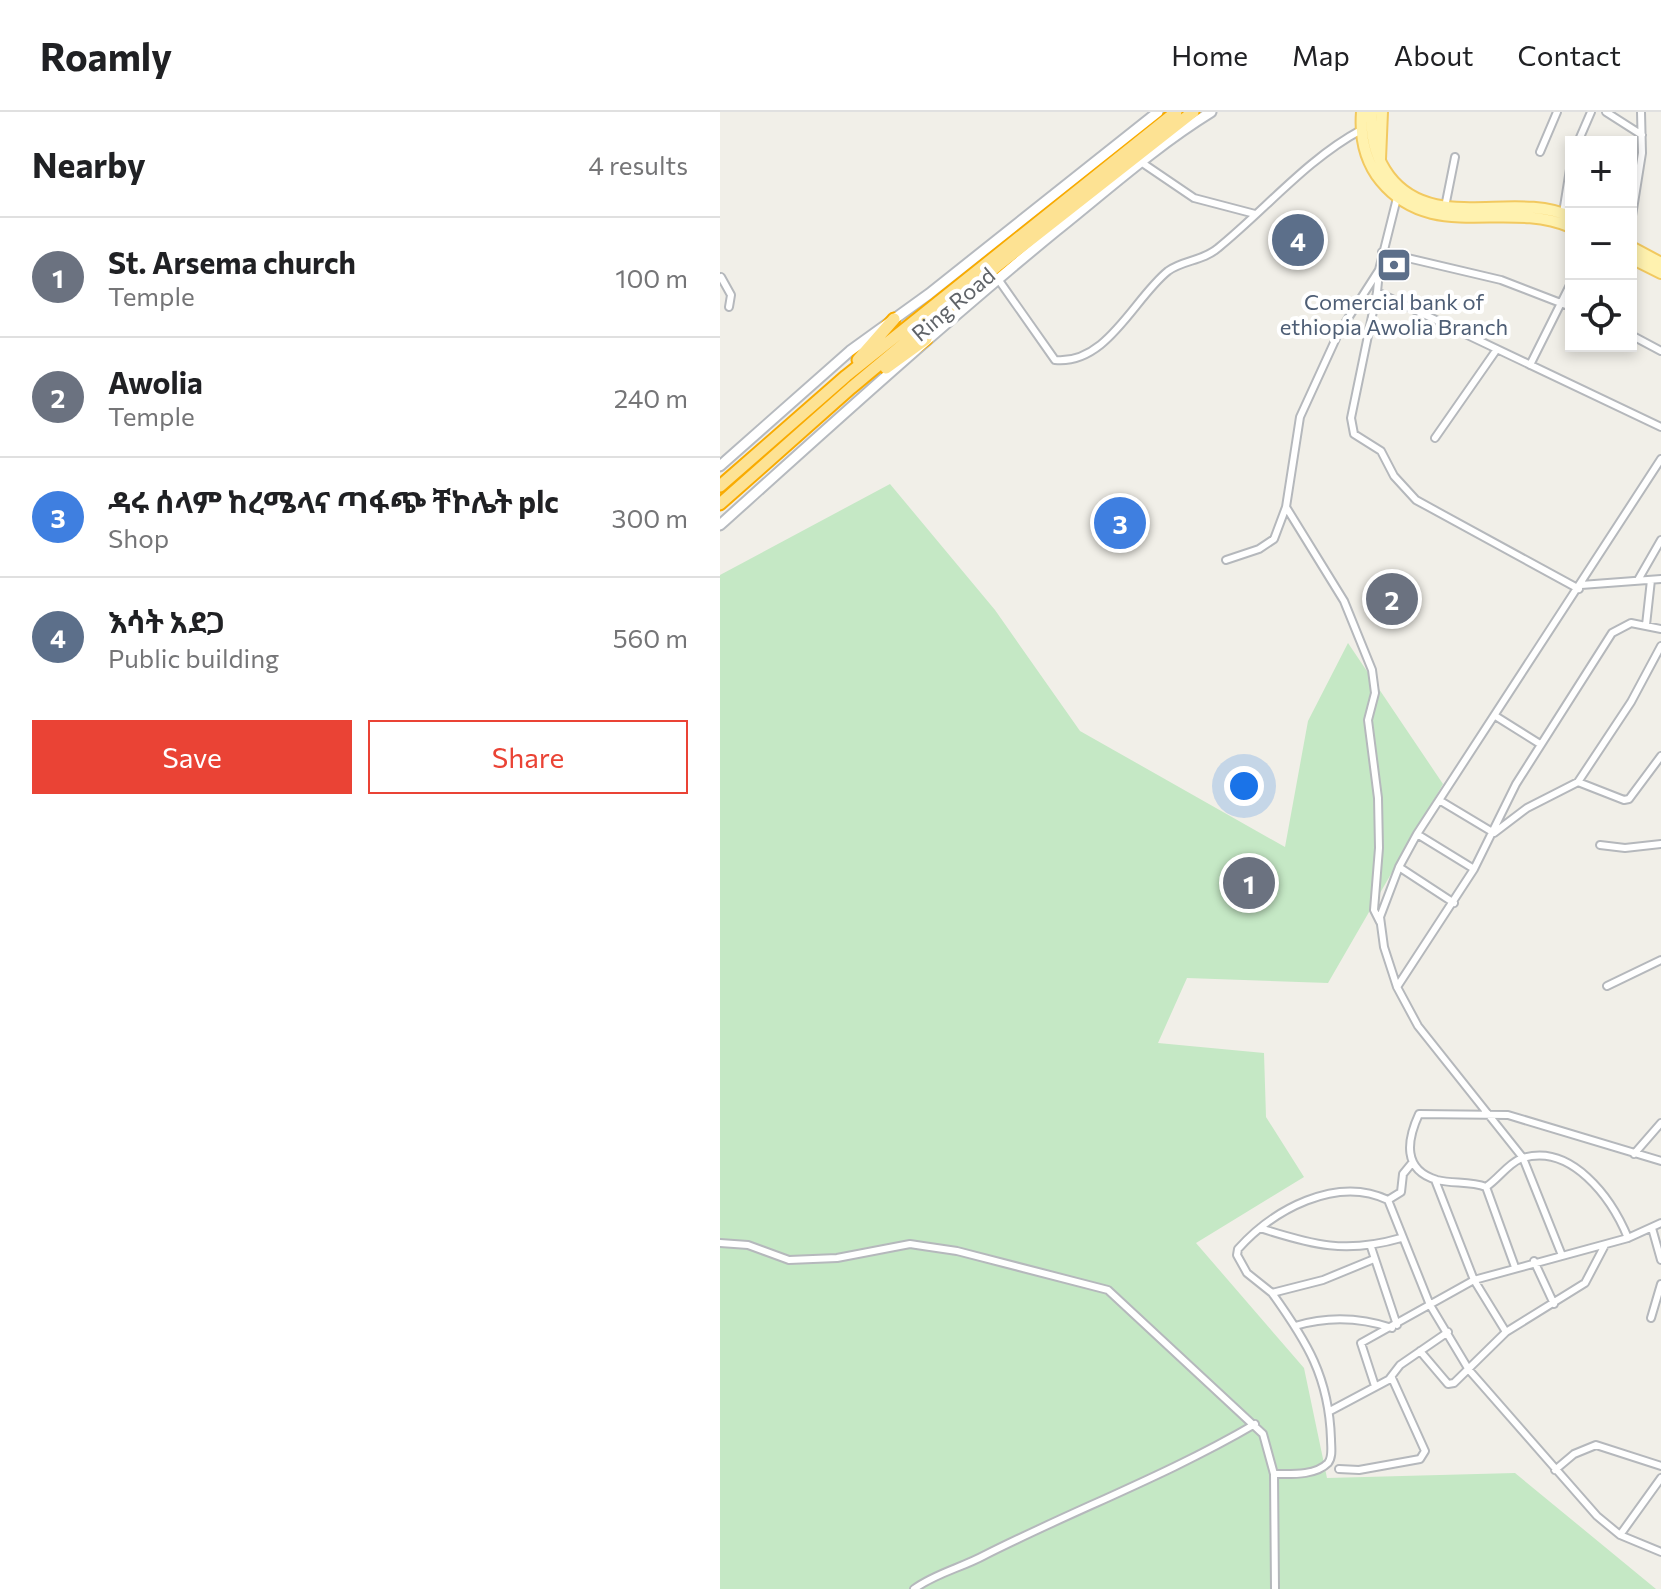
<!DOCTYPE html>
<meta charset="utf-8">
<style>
body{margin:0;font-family:Commissioner,"Noto Sans Ethiopic",sans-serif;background:#f6f6f6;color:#202124}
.controls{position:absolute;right:24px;top:24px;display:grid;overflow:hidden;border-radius:0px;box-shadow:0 4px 12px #0003}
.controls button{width:72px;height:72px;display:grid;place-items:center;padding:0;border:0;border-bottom:2px solid #e0e0e0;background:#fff;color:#202124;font:40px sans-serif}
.you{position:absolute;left:524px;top:674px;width:28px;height:28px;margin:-20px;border:6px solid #fff;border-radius:50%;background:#1a73e8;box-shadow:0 0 0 12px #1a73e833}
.badge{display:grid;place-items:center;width:52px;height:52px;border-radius:50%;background:#ea4335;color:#fff;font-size:26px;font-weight:700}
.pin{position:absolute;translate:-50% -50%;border:4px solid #fff;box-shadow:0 2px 8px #0006}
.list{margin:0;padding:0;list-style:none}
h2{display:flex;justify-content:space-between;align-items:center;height:104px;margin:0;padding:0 32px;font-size:34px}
h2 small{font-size:26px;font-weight:400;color:#757577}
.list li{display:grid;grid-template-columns:52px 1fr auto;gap:24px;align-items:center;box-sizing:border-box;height:120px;padding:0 32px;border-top:2px solid #e0e0e0}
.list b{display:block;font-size:30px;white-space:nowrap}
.list p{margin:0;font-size:26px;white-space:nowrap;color:#757577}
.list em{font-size:26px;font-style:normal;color:#757577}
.actions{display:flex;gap:16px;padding:24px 32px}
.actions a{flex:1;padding:18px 0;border:2px solid #ea4335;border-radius:0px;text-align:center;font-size:28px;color:#ea4335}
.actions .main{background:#ea4335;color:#fff}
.icon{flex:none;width:44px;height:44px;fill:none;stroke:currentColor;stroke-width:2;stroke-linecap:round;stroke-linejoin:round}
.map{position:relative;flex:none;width:941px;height:1477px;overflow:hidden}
header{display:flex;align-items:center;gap:48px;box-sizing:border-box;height:112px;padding:0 40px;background:#fff;border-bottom:2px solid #e0e0e0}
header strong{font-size:38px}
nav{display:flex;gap:44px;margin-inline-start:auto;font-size:28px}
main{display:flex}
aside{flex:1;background:#fff}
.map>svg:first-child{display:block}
</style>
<header>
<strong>Roamly</strong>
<nav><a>Home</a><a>Map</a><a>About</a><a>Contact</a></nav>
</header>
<main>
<aside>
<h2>Nearby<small>4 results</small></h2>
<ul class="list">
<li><span class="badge" style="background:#6b7280">1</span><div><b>St. Arsema church</b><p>Temple</p></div><em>100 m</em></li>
<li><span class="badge" style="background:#6b7280">2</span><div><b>Awolia</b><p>Temple</p></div><em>240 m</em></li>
<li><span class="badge" style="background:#3f7fe0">3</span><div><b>ዳሩ ሰላም ከረሜላና ጣፋጭ ቸኮሌት plc</b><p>Shop</p></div><em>300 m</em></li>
<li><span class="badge" style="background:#5c6f8a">4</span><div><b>እሳት አደጋ</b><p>Public building</p></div><em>560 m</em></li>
</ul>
<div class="actions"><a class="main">Save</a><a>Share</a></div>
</aside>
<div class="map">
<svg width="941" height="1477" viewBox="0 0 941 1477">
<rect width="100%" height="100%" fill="#f1efe8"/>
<path fill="#c5e8c5" d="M170,372L275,498L360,619L565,735L588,609L628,531L723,672L608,871L467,866L438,931L544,941L546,1005L584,1065L476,1131L584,1256L607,1366L795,1361L936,1477H0V463Z"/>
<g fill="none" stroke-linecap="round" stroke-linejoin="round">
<g stroke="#b5b8bc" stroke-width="10">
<path id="street" d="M886,0L922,23
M858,30L871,0
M820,40L837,0
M421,50L474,86L535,102
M725,95L735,45
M843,101L851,51
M911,110L922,41L921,0
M662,140L781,168L851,195
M659,159L657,180L941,315
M1,165L11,183L9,195
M278,167L335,248C387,253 414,186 448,159C463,148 483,149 498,136C545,98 587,47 641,18
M657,180L631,306L634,322L661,339L674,364L696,388L859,477
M911,223L941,239
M810,253L851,171
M715,326L777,237
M566,395L624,489L652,558L655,581L648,608L658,686L659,736L654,798L660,810
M506,448L539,437L554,427L566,395L580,305L618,222L659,158L678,82
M918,468L941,428
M861,473L941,467
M926,513L931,468
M777,605L820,632
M858,670L911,590L941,534
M719,688L774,721L807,696L858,670L904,688L909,687L941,644
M697,722L754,757
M880,733L905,736L941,732
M679,755L734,791
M887,874L941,848
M677,875L754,757L796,672L892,521L911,511L941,517
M914,1042L941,1011
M715,1068L754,1168L786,1220
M766,1075C778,1067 788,1052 800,1047C851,1029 892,1087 908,1126
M668,1088L681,1080L683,1062L692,1051
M540,1116C593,1133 626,1142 681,1126
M932,1116L941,1148
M0,1131L28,1133L69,1148L117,1146L190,1132L203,1134L237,1139L388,1178L543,1322L554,1362L555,1477
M651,1135L677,1213
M841,1141L803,1046L698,914L677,875L664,835L660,805L679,755L697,722L941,347
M814,1149L834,1192
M795,1155L766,1075C750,1069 733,1072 717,1068C682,1058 687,1028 699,1002L788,1003L941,1049
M552,1181L527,1161L517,1143L518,1137C553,1098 616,1063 668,1088L710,1193L749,1258L877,1404L900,1423L941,1440
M931,1206L941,1172
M575,1214C608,1204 639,1205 672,1216
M700,1239L728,1272L734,1271L786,1220L865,1171L885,1133
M670,1266L680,1253L728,1220
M655,1274L641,1231L754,1168L908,1126L941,1111
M610,1299L672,1266L705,1339L700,1347L639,1358L619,1357
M835,1358L854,1342L876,1333L941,1354
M554,1362C570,1362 595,1364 608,1351C613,1345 611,1335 611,1327C609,1265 587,1230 552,1181L603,1168L654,1147
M900,1423L941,1366
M194,1477C216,1461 241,1456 265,1443C354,1398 448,1363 535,1312"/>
</g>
<g stroke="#b6babf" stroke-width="13">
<path id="secondary" d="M0,354L130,239L209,182L438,0
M0,413C111,313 221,213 337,118C387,78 436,34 491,0"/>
</g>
<g stroke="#f2c960" stroke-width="14">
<path id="primary" d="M642,0C640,25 645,49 661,69C712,131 785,87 851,115
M652,0C650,24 655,45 669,64C713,122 794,78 851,105
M660,47L662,0
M911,135L941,151
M911,146L941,161"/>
</g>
<g stroke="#f9ab00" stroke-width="15">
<path id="highway" d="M138,248L174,207
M166,256L206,227
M0,374L126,264L456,0
M0,392L131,276L277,154L473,0"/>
</g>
<use href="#street" stroke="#fff" stroke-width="6"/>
<use href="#secondary" stroke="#fff" stroke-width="9"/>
<use href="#primary" stroke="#fff2af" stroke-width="10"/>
<use href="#highway" stroke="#fde293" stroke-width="11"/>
</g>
<defs>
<g id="bank-square" transform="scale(1.8)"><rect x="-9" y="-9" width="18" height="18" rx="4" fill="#5c6f8a" stroke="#fff"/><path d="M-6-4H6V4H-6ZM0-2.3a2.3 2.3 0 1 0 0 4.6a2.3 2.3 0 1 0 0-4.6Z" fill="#fff"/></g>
</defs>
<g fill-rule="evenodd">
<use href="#bank-square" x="674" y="153"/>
</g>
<g text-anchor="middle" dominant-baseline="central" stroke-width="8" stroke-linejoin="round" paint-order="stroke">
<g font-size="22" fill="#4e5e75" stroke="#fff">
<text x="674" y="189">Comercial bank of<tspan x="674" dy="25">ethiopia Awolia Branch</tspan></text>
</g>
<g font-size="22" fill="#5f6368" stroke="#fff">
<text transform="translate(233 192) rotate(-40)">Ring Road</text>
</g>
</g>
</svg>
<div class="controls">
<button>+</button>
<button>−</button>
<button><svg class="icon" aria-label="locate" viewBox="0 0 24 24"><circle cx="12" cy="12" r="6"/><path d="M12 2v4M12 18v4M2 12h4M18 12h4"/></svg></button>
</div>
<div class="you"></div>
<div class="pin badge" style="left:529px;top:771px;background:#6b7280">1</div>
<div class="pin badge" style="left:672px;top:487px;background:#6b7280">2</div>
<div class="pin badge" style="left:400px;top:411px;background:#3f7fe0">3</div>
<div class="pin badge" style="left:578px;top:128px;background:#5c6f8a">4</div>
</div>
</main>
